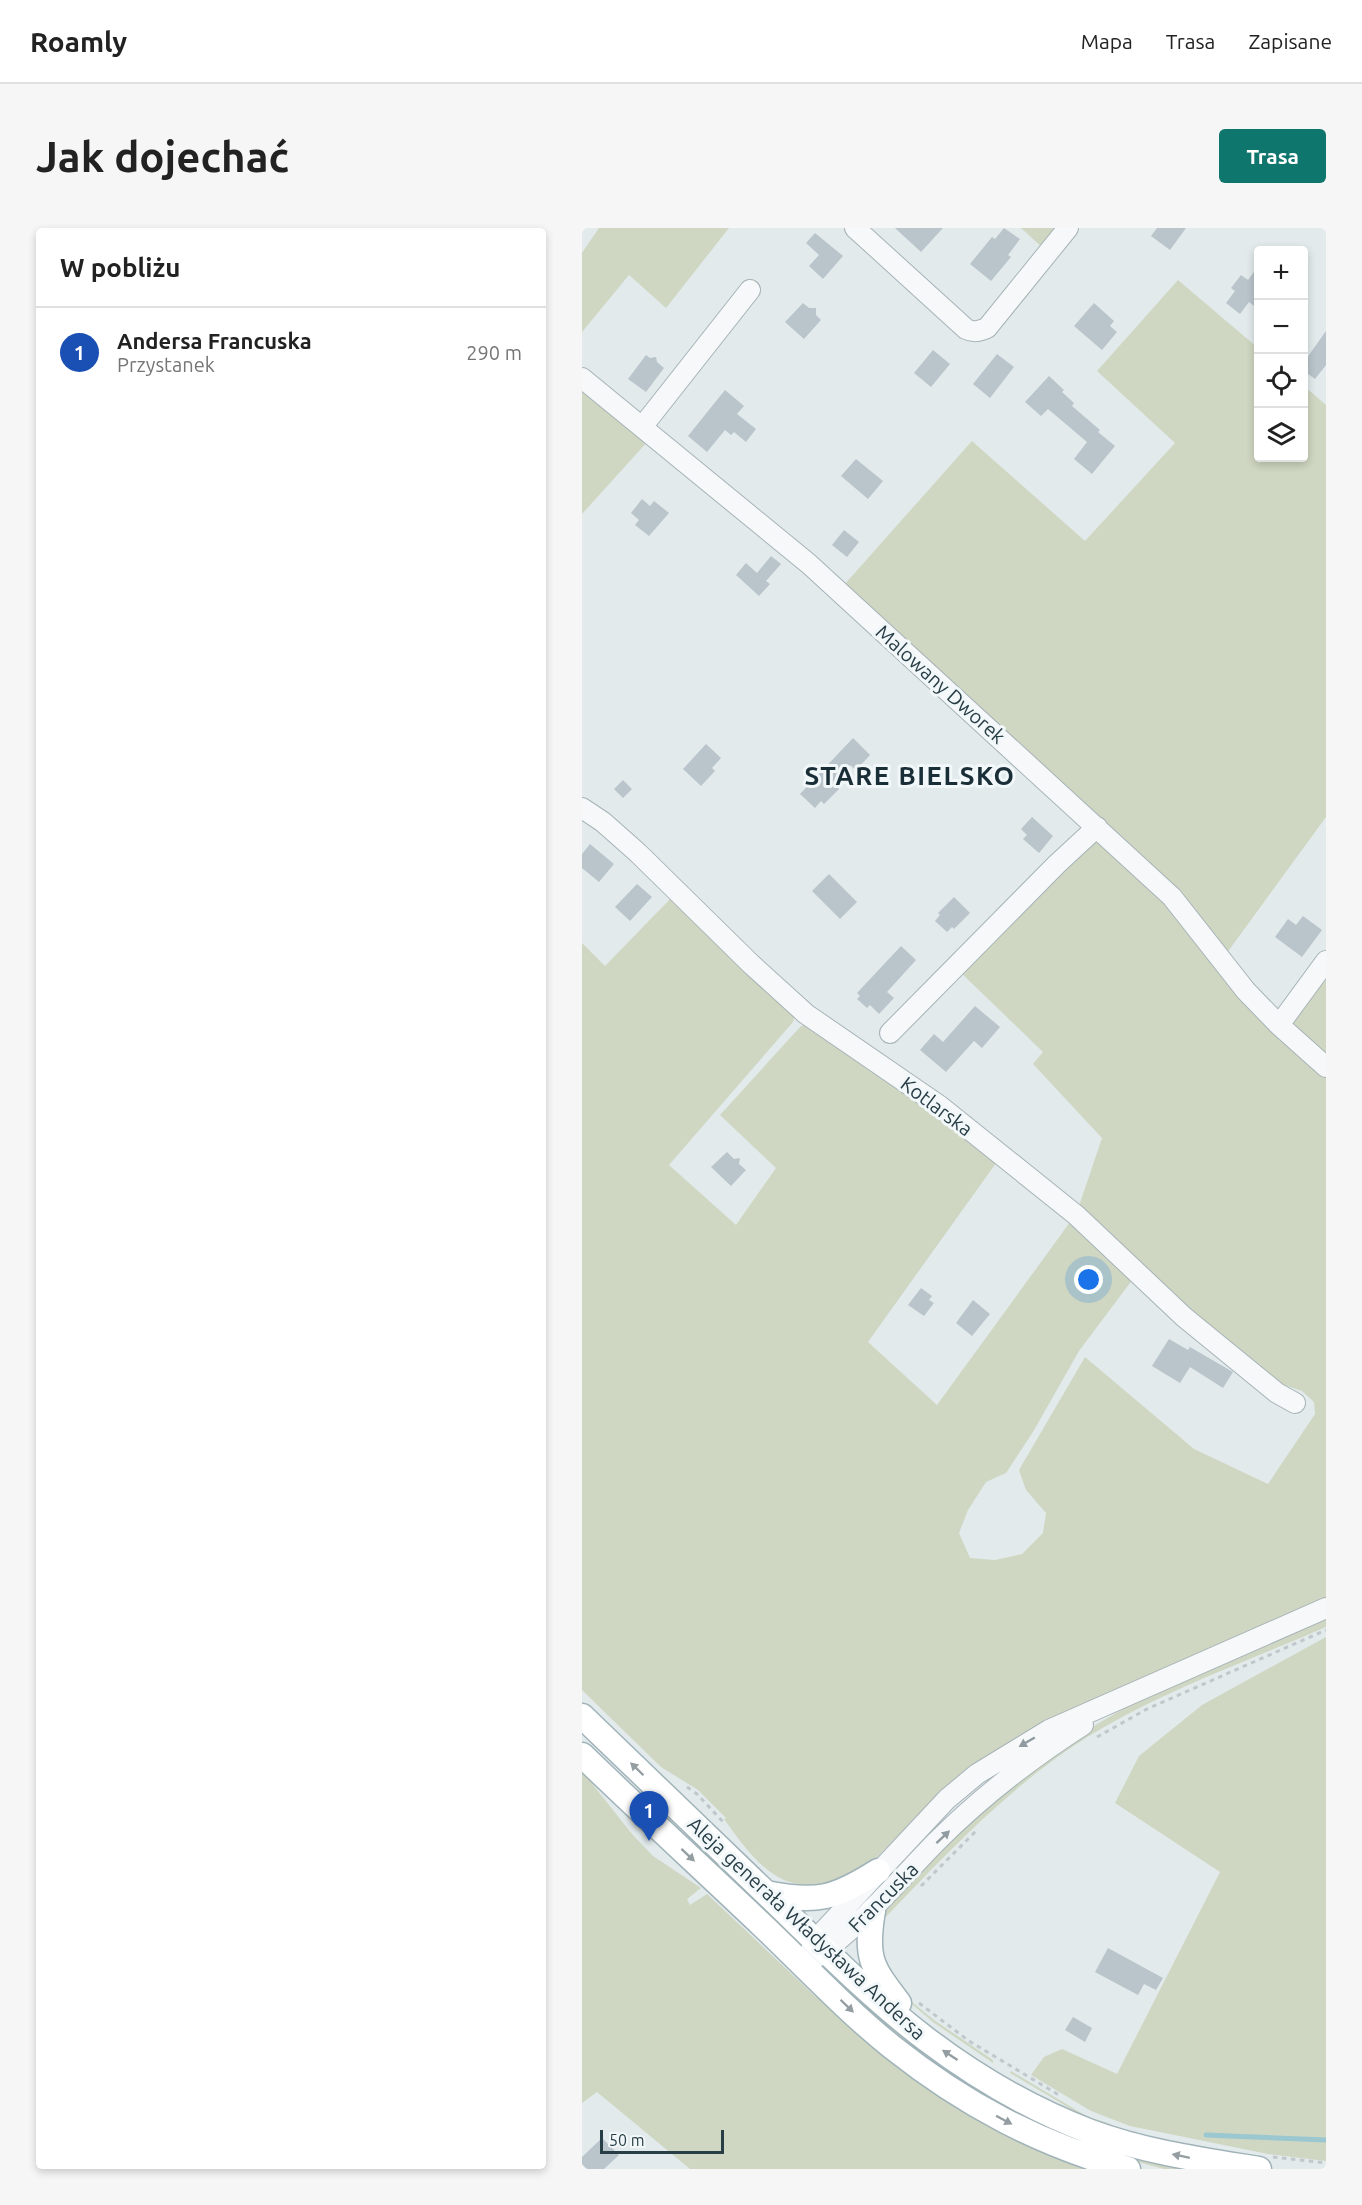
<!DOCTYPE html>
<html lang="pl">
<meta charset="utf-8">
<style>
body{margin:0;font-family:Ubuntu,sans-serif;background:#f6f6f6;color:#222}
.controls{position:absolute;right:18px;top:18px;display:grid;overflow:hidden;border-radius:6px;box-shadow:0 3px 9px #0003}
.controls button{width:54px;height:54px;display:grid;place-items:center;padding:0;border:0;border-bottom:2px solid #e0e0e0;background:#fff;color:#222;font:30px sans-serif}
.scale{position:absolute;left:18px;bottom:15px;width:124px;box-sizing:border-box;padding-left:6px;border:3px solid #283e46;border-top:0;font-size:16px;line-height:21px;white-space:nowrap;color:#283e46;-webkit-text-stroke:4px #f2f7f9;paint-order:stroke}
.you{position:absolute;left:507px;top:1052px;width:21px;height:21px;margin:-15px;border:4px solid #fff;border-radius:50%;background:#1a73e8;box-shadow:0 0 0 9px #1a73e833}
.badge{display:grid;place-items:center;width:39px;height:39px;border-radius:50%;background:#0f766e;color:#fff;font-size:20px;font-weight:700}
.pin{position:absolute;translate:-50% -50px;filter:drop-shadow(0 2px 3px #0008)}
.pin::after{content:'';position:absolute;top:32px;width:21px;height:18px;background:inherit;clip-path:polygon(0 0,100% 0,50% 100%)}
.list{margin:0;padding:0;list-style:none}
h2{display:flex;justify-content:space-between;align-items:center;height:78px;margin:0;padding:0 24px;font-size:26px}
h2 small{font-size:20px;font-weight:400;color:#767676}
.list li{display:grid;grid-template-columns:39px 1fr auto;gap:18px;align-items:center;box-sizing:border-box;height:90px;padding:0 24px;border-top:2px solid #e0e0e0}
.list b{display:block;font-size:22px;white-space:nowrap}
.list p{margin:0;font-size:20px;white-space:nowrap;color:#767676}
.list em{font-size:20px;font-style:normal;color:#767676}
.icon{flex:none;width:33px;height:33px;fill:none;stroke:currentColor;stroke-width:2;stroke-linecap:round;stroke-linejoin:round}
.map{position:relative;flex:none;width:744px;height:1941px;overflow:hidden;border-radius:6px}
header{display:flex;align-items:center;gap:36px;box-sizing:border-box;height:84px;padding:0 30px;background:#fff;border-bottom:2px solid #e0e0e0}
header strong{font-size:28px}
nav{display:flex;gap:33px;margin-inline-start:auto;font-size:21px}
.intro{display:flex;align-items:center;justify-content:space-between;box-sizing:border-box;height:144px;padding:0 36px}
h1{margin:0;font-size:42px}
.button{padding:15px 27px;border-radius:6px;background:#0f766e;color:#fff;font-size:21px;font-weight:700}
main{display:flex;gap:36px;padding:0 36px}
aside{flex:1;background:#fff;border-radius:6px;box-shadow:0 3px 9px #0003}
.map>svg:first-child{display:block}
</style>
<header>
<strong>Roamly</strong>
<nav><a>Mapa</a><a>Trasa</a><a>Zapisane</a></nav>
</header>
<div class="intro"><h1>Jak dojechać</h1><a class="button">Trasa</a></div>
<main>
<aside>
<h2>W pobliżu<small></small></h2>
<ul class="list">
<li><span class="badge" style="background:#1a4fb4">1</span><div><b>Andersa Francuska</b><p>Przystanek</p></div><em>290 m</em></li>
</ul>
</aside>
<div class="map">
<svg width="744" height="1941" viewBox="0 0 744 1941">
<rect width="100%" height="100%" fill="#e2eaec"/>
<path fill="#cfd7c2" d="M17,0H147L84,80L47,47L0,104V25Z
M439,0H480L463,22Z
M596,52L676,120V230H722V158L744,177V589L642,729L262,357L390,213L503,313L593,215L515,143Z
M0,156L67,212L0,286Z
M514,613L524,615L581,668L744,846V1370L638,1416L362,1562L280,1644L243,1664L242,1656C234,1656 225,1657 217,1656C184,1652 160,1616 142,1591L144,1590L116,1562L79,1539L0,1462V715L23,738L92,667L213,787L211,794L87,937L154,997L194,940L138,887L219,798L224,796L417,931L286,1114L355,1177L491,990L549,1050L548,1055L497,1123L451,1204L424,1245L404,1254L386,1282L377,1305L388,1330L413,1332L440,1326L461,1305L464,1285L444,1262L437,1242L503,1129L612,1221L686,1256L733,1186L732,1174L720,1163L684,1151L495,984L520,910L451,836L461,824L375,741Z
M744,743V830L713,801L710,793Z
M744,1391V1399C671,1431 594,1458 524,1498C436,1548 368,1622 298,1695C302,1674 332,1651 346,1636C398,1583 453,1534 517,1495C587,1452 669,1423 744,1391Z
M744,1409V1933L686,1926L548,1898L509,1883L449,1847L462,1829L480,1821L535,1846L638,1644L533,1575L557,1528L620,1477Z
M0,1540L9,1549L8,1553L50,1606L71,1628L119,1660L105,1671L108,1677L125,1666L234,1769L237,1767L387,1887L443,1916L509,1941H108L15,1864L0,1875Z
M258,1749L341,1821L615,1941H582L530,1927L440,1891L366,1848L309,1804L253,1754Z
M319,1765L352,1792L411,1832V1835L351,1794L318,1766Z
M429,1843L506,1889L529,1896L528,1898L506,1891L428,1845Z"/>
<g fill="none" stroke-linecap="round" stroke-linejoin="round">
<path stroke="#9ac7d0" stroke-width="5" d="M624,1907L744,1912"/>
</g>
<path fill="#b9c5cb" d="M313,0H361L339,24Z
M422,0L438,11L426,27L429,29L409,53L388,36L410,9L413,11Z
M575,0H604L588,22L569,8Z
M233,5L261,28L241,51L227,38L237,27L224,15Z
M676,38V81L667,74L658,86L644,75L653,63L649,60L659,47L666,52Z
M221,75L227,80H234V87L239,92L222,111L203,94Z
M512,75L532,93L528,98L535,104L520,122L492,98Z
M744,103V137L733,151L722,143V134Z
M351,122L368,136L349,159L332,145Z
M415,126L432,139L408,170L391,156Z
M64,127L68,130L74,129L75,134L82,140L64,164L46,151Z
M467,148L482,162L480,164L492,175L490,178L518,202L516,204L533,218L510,246L492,231L505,214L466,181L459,188L443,174Z
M143,162L162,178L155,186L174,201L164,214L152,204L149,207L143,202L125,224L106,208Z
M274,231L301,253L286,271L259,248Z
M60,271L68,278L72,273L87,285L67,308L53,297L57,292L49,285Z
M262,302L277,314L265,329L250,317Z
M189,328L199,336L184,353L188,356L177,368L154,347L164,335L175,345Z
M271,510L288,527L274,542L268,537L251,554L257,561L242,576L239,573L233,580L218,566Z
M124,516L139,530L130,540L133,543L119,558L101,541Z
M41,552L50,561L41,570L32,561Z
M450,589L471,608L457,625L441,611L445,607L439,601Z
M8,616L32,636L17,654L0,640V626Z
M247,646L275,674L258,691L230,663Z
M55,656L70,669L48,693L33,679Z
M372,669L388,685L372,701L370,699L365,704L353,693L358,687L356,685Z
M721,688L740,702L720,729L693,709L706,691L714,697Z
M319,718L334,732L305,764L312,770L297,786L288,777L285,780L275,771L278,768L275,765Z
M393,778L418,799L400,820L392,813L364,844L338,822L352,806L361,814Z
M145,924L152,931L158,930L157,936L164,942L149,958L129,939Z
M339,1060L350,1068L347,1072L352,1075L342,1088L326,1077Z
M391,1072L408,1086L390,1108L374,1095Z
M587,1111L606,1122L608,1119L651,1144L641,1160L608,1139L598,1155L570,1138Z
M526,1720L581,1750L574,1762L562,1756L556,1767L513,1744Z
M491,1789L510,1800L503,1814L483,1802Z
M20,1910L37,1927L22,1941H5L0,1936V1929Z"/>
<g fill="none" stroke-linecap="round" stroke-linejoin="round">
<g stroke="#a6b3b7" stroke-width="22">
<path id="minor" d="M273,0L384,101C392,105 397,103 405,100L486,0
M0,150L227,336L590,669L664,763L697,797L744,839
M60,199L168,62
M0,580L21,594L56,625L169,736L224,786L358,878L494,987L602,1089L695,1165L713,1175
M697,797L744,733
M308,805L475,636L515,599
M228,1724L233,1712L365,1571L395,1546L467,1502L744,1380
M232,1731C279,1698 314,1655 354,1614C398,1570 448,1531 501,1497"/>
</g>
<g stroke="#a0b3b9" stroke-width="27">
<path id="major" d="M0,1488C61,1547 122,1605 183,1664C235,1714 286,1767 344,1811C394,1849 451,1882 509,1904C563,1924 621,1932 677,1941
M0,1527C60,1585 121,1641 181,1698C224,1739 264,1782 310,1819C383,1877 457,1916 546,1941
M184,1665C235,1675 252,1671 296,1643
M291,1683C283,1729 289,1739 317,1775"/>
</g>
<path stroke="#c0c8cb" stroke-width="3" stroke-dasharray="4.5 4.5" stroke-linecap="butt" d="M515,1509L565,1481L744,1402
M105,1559L115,1566L143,1596
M339,1658L396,1601
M337,1775L387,1813L477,1867
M691,1929L744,1935"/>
<use href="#minor" stroke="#f6f8fa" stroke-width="20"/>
<use href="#major" stroke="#fff" stroke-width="24"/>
</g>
<defs><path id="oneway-solid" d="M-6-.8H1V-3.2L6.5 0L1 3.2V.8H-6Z" transform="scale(1.5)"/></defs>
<g fill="#8f9ba0">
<use href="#oneway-solid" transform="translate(445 1514) rotate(150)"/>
<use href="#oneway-solid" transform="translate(361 1609) rotate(-43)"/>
</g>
<g fill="#949ea2">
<use href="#oneway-solid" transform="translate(55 1541) rotate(-136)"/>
<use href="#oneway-solid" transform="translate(106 1627) rotate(43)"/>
<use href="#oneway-solid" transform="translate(265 1778) rotate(44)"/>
<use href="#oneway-solid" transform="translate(368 1827) rotate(-147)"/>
<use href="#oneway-solid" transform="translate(422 1892) rotate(28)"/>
<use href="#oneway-solid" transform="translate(599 1928) rotate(-168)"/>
</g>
<g text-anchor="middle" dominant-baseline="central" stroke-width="6" stroke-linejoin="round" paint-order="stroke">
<g font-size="20" fill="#283e46" stroke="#f2f7f9">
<text transform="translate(359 456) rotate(42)">Malowany Dworek</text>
<text transform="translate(355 878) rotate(37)">Kotlarska</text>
<text transform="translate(301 1669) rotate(-45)">Francuska</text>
<text transform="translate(225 1700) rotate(43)">Aleja generała Władysława Andersa</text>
</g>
<g font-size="26" font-weight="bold" letter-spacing="1.5" fill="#1a2e37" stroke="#f2f7f9">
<text x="328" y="547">STARE BIELSKO</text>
</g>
</g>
</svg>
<div class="controls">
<button>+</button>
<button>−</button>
<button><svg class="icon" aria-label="locate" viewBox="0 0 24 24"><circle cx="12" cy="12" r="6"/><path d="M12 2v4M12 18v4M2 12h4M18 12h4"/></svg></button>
<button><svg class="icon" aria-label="layers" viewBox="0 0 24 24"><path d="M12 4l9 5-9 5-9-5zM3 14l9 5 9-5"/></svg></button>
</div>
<div class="scale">50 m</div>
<div class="you"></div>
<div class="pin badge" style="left:67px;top:1613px;background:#1a4fb4">1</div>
</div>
</main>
